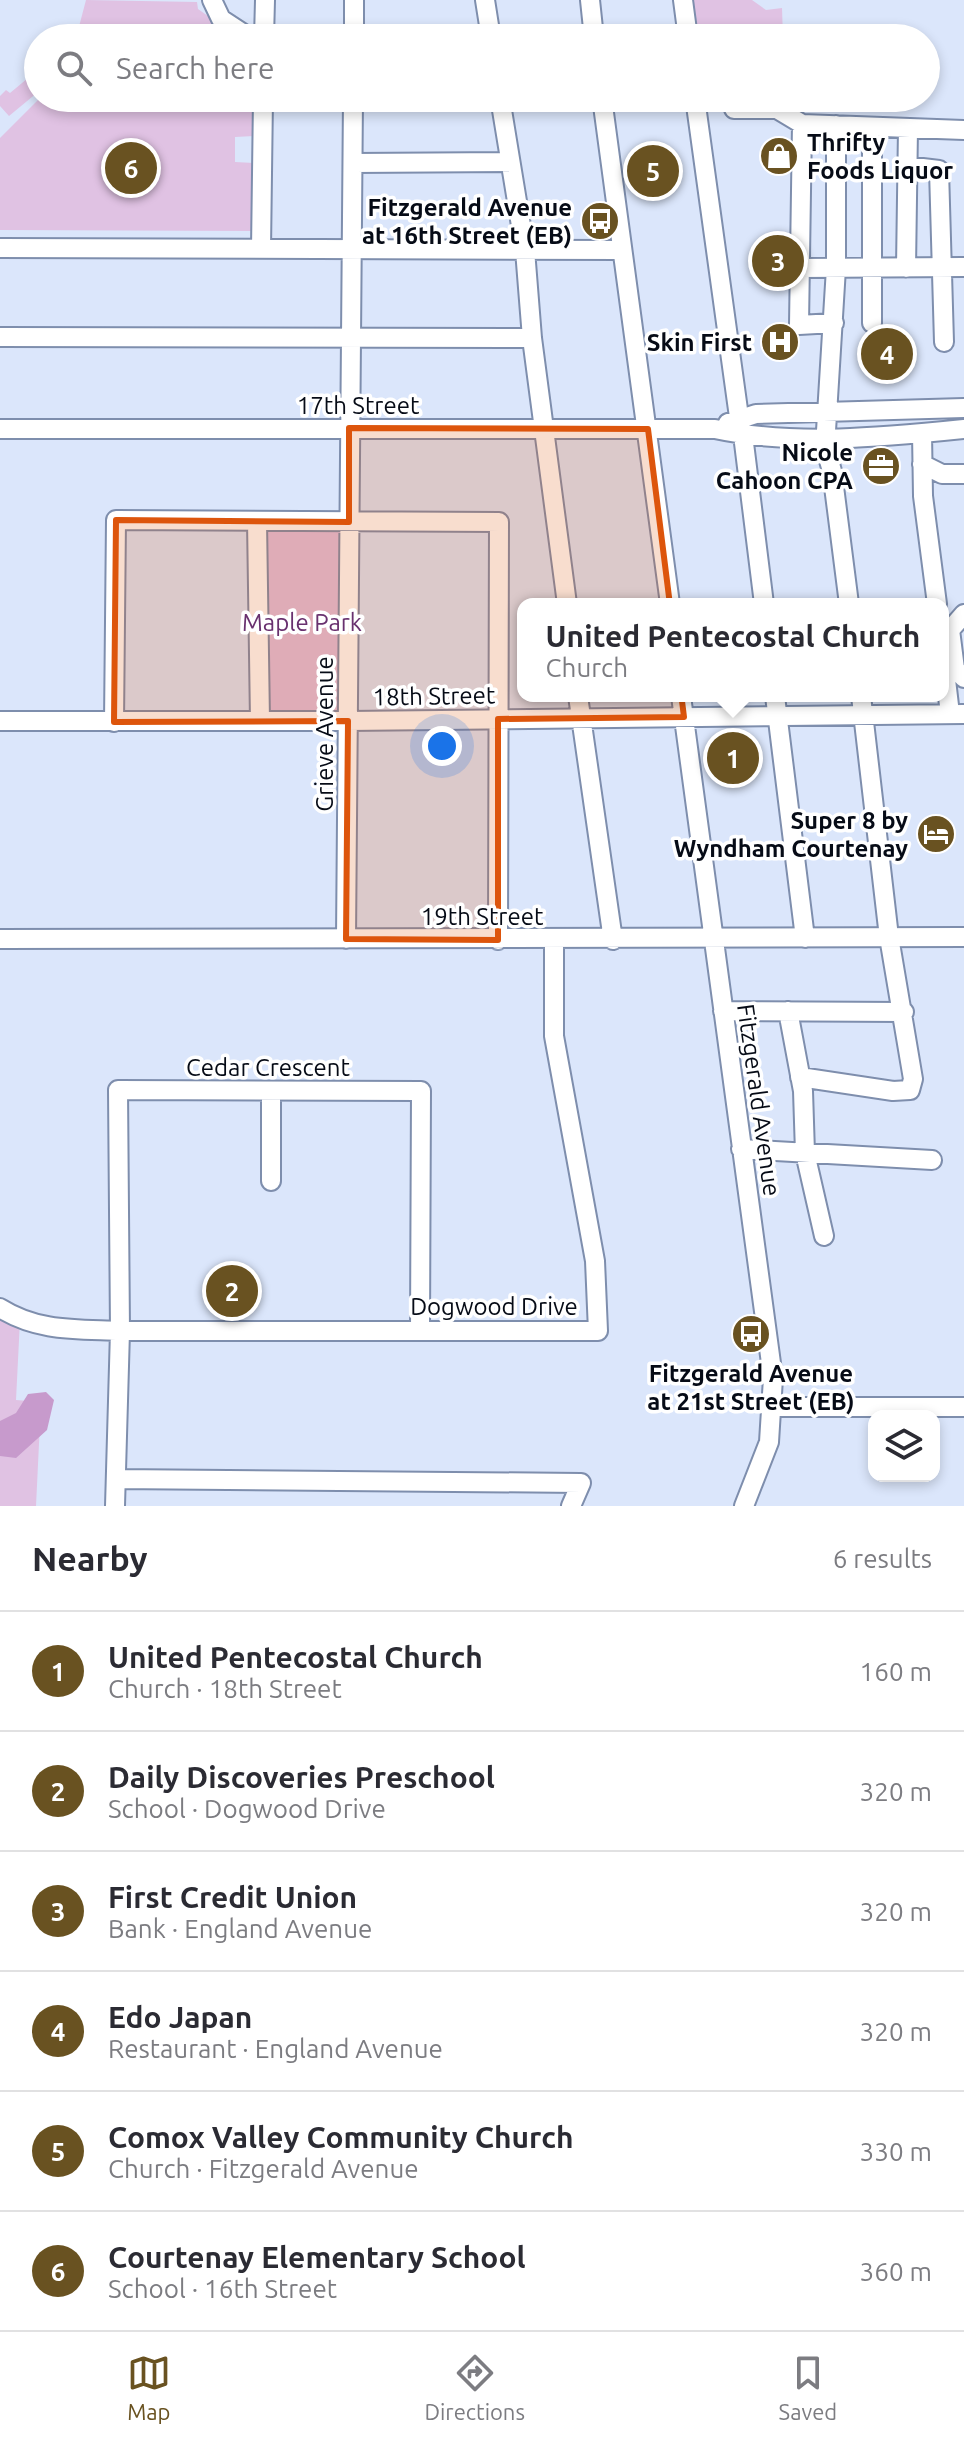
<!DOCTYPE html>
<meta charset="utf-8">
<style>
body{margin:0;font-family:Ubuntu,sans-serif;background:#f2f2f3;color:#2b2b33}
.controls{position:absolute;right:24px;bottom:24px;display:grid;overflow:hidden;border-radius:16px;box-shadow:0 4px 12px #0003}
.controls button{width:72px;height:72px;display:grid;place-items:center;padding:0;border:0;border-bottom:2px solid #e1e1e2;background:#fff;color:#2b2b33;font:40px sans-serif}
.you{position:absolute;left:442px;top:746px;width:28px;height:28px;margin:-20px;border:6px solid #fff;border-radius:50%;background:#1a73e8;box-shadow:0 0 0 12px #1a73e833}
.badge{display:grid;place-items:center;width:52px;height:52px;border-radius:50%;background:#695221;color:#fff;font-size:26px;font-weight:700}
.pin{position:absolute;translate:-50% -50%;border:4px solid #fff;box-shadow:0 2px 8px #0006}
.popup{position:absolute;left:517px;top:598px;width:432px;height:104px;box-sizing:border-box;display:grid;place-content:center;border-radius:16px;background:#fff;filter:drop-shadow(0 2px 6px #0005);font-size:26px;white-space:nowrap;color:#7c7c81}
.popup b{font-size:30px;color:#2b2b33}
.popup::after{content:'';position:absolute;left:50%;top:100%;margin-left:-16px;border:16px solid transparent;border-top-color:#fff}
.list{margin:0;padding:0;list-style:none}
h2{display:flex;justify-content:space-between;align-items:center;height:104px;margin:0;padding:0 32px;font-size:34px}
h2 small{font-size:26px;font-weight:400;color:#7c7c81}
.list li{display:grid;grid-template-columns:52px 1fr auto;gap:24px;align-items:center;box-sizing:border-box;height:120px;padding:0 32px;border-top:2px solid #e1e1e2}
.list b{display:block;font-size:30px;white-space:nowrap}
.list p{margin:0;font-size:26px;white-space:nowrap;color:#7c7c81}
.list em{font-size:26px;font-style:normal;color:#7c7c81}
.icon{flex:none;width:44px;height:44px;fill:none;stroke:currentColor;stroke-width:2;stroke-linecap:round;stroke-linejoin:round}
.map{position:relative;flex:none;width:964px;height:1506px;overflow:hidden}
.search{position:absolute;background:#fff;box-shadow:0 4px 12px #0003;left:24px;right:24px;top:24px;height:88px;display:flex;align-items:center;gap:20px;box-sizing:border-box;padding:0 28px;border-radius:44px;color:#7c7c81;font-size:30px}
.sheet{height:824px;background:#fff}
nav{display:flex;justify-content:space-around;align-items:center;box-sizing:border-box;height:112px;border-top:2px solid #e1e1e2;background:#fff;font-size:22px;color:#7c7c81}
nav a{display:grid;justify-items:center;gap:4px}
nav .on{color:#695221}
.map>svg:first-child{display:block}
</style>
<div class="map">
<svg width="964" height="1506" viewBox="0 0 964 1506">
<rect width="100%" height="100%" fill="#dbe6fb"/>
<path fill="#e0c2e3" d="M86,0L197,2L198,9L239,38H76Z
M685,0H752L766,10L782,8L783,38H689Z
M34,73L38,79V92L9,116L0,106V96L6,90L10,93Z
M40,98H254V136L235,137V162L254,163V231L0,230V138Z
M260,529L342,532L345,713H263Z
M0,1308L20,1320L16,1400L41,1402L36,1506H0Z"/>
<path fill="#c79acc" d="M46,1392L54,1400L47,1430L16,1458L0,1456V1421L16,1413L28,1394Z"/>
<g fill="none" stroke-linecap="round" stroke-linejoin="round">
<g stroke="#7e8ead" stroke-width="22">
<path id="minor" d="M212,0L221,19L250,38
M485,0L491,38
M590,0L594,38
M683,0L688,38
M264,38L265,0
M354,38V0
M500,98L525,250L532,338L567,604
M602,98L670,604
M695,98L739,417
M734,109H777L802,124
M836,125V268L825,447L832,471L849,604
M353,163L510,162
M906,166L939,170L944,342
M0,248L622,250
M261,249L263,98
M799,268L964,267
M906,268L908,128
M834,323L799,325L802,124L964,130
M872,323V127
M0,337L532,338
M728,423L756,414L964,408
M0,429H715C794,446 884,437 964,429
M922,433L923,496L937,604
M743,435L764,604
M922,464L942,474H964
M257,521L260,721
M964,614L950,630L955,669L964,678
M943,654L950,714
M578,696L613,940
M681,696L773,1378L769,1442L744,1506
M775,696L805,938
M0,721H348L964,714
M114,722L116,520L499,522L498,940
M0,939L964,937
M346,939L353,98
M723,1011L904,1012
M788,1011L803,1091L805,1153L824,1236
M800,1077L893,1091L910,1090L913,1079L889,937L861,696
M741,1149L932,1160
M271,1181V1091
M0,1308C38,1332 77,1329 120,1331H598L595,1261L554,1036V940
M773,1407H964
M116,1479L581,1483L571,1506
M115,1506L120,1331L118,1090L421,1091L420,1330"/>
</g>
<use href="#minor" stroke="#fff" stroke-width="18"/>
</g>
<path fill="#dd550c" fill-opacity="0.2" stroke="#dd550c" stroke-width="6" stroke-linejoin="round" d="M349,428L648,429L684,717L498,719V940L346,939L348,721L114,722L116,520L349,522Z"/>
<defs>
<g id="shop-disc" transform="scale(2)"><circle r="9.5" fill="#695221" stroke="#fff"/><path d="M-5-2.5h2.3a2.7 3.5 0 0 1 5.4 0H5L5.5 6h-11ZM-1.5-2.5h3a1.5 2.3 0 0 0-3 0Z" fill="#fff"/></g>
<g id="bus-disc" transform="scale(2)"><circle r="9.5" fill="#695221" stroke="#fff"/><path d="M-5-6H5V4H4V6H2V4H-2V6H-4V4H-5ZM-3.5-4V0h7V-4ZM-3.5 1.2v1.5H-2V1.2ZM2 1.2v1.5H3.5V1.2Z" fill="#fff"/></g>
<g id="hospital-disc" transform="scale(2)"><circle r="9.5" fill="#695221" stroke="#fff"/><path d="M-5-5h3v3.5h4V-5h3V5h-3V1.5h-4V5h-3Z" fill="#fff"/></g>
<g id="office-disc" transform="scale(2)"><circle r="9.5" fill="#695221" stroke="#fff"/><path d="M-6-3h4V-5.5h4V-3h4V5H-6ZM-1-4.5V-3h2v-1.5ZM-6 0V1H6V0Z" fill="#fff"/></g>
<g id="hotel-disc" transform="scale(2)"><circle r="9.5" fill="#695221" stroke="#fff"/><path d="M-6-4.5h1.5V1H6V5H4.5V3h-9V5H-6ZM-4 0a1.8 1.8 0 1 1 3.6 0ZM.5 0V-2.5h3Q6-2.5 6 0Z" fill="#fff"/></g>
</defs>
<g fill-rule="evenodd">
<use href="#shop-disc" x="779" y="156"/>
<use href="#bus-disc" x="600" y="221"/>
<use href="#hospital-disc" x="780" y="342"/>
<use href="#office-disc" x="881" y="466"/>
<use href="#hotel-disc" x="936" y="834"/>
<use href="#bus-disc" x="751" y="1334"/>
</g>
<g text-anchor="middle" dominant-baseline="central" stroke-width="7" stroke-linejoin="round" paint-order="stroke">
<g font-size="24" font-weight="bold" fill="#060b16" stroke="#fff" text-anchor="end">
<text x="807" y="142" text-anchor="start">Thrifty<tspan x="807" dy="28">Foods Liquor</tspan></text>
<text x="572" y="207">Fitzgerald Avenue<tspan x="572" dy="28">at 16th Street (EB)</tspan></text>
<text x="752" y="342">Skin First</text>
<text x="853" y="452">Nicole<tspan x="853" dy="28">Cahoon CPA</tspan></text>
<text x="908" y="820">Super 8 by<tspan x="908" dy="28">Wyndham Courtenay</tspan></text>
<text x="751" y="1373" text-anchor="middle">Fitzgerald Avenue<tspan x="751" dy="28">at 21st Street (EB)</tspan></text>
</g>
<g font-size="24" fill="#060b16" stroke="#fff">
<text x="358" y="405">17th Street</text>
<text transform="translate(434 696) rotate(-1)">18th Street</text>
<text transform="translate(324 734) rotate(-90)">Grieve Avenue</text>
<text x="482" y="916">19th Street</text>
<text x="268" y="1067">Cedar Crescent</text>
<text transform="translate(759 1100) rotate(82)">Fitzgerald Avenue</text>
<text x="494" y="1306">Dogwood Drive</text>
</g>
<g font-size="24" fill="#69316f" stroke="#fff">
<text x="302" y="622">Maple Park</text>
</g>
</g>
</svg>
<div class="controls">
<button><svg class="icon" aria-label="layers" viewBox="0 0 24 24"><path d="M12 4l9 5-9 5-9-5zM3 14l9 5 9-5"/></svg></button>
</div>
<div class="you"></div>
<div class="pin badge" style="left:733px;top:758px">1</div>
<div class="popup"><b>United Pentecostal Church</b>Church</div>
<div class="pin badge" style="left:232px;top:1291px">2</div>
<div class="pin badge" style="left:778px;top:261px">3</div>
<div class="pin badge" style="left:887px;top:354px">4</div>
<div class="pin badge" style="left:653px;top:171px">5</div>
<div class="pin badge" style="left:131px;top:168px">6</div>
<div class="search"><svg class="icon" aria-label="search" viewBox="0 0 24 24"><circle cx="10" cy="10" r="6"/><path d="M15 15l6 6"/></svg>Search here</div>
</div>
<section class="sheet">
<h2>Nearby<small>6 results</small></h2>
<ul class="list">
<li><span class="badge">1</span><div><b>United Pentecostal Church</b><p>Church · 18th Street</p></div><em>160 m</em></li>
<li><span class="badge">2</span><div><b>Daily Discoveries Preschool</b><p>School · Dogwood Drive</p></div><em>320 m</em></li>
<li><span class="badge">3</span><div><b>First Credit Union</b><p>Bank · England Avenue</p></div><em>320 m</em></li>
<li><span class="badge">4</span><div><b>Edo Japan</b><p>Restaurant · England Avenue</p></div><em>320 m</em></li>
<li><span class="badge">5</span><div><b>Comox Valley Community Church</b><p>Church · Fitzgerald Avenue</p></div><em>330 m</em></li>
<li><span class="badge">6</span><div><b>Courtenay Elementary School</b><p>School · 16th Street</p></div><em>360 m</em></li>
</ul>
</section>
<nav>
<a class="on"><svg class="icon" aria-label="map" viewBox="0 0 24 24"><path d="M3 6l6-2 6 2 6-2v14l-6 2-6-2-6 2zM9 4v14M15 6v14"/></svg>Map</a>
<a><svg class="icon" aria-label="directions" viewBox="0 0 24 24"><path d="M12 3l9 9-9 9-9-9zM9 14v-3h6M13 9l2 2-2 2"/></svg>Directions</a>
<a><svg class="icon" aria-label="saved" viewBox="0 0 24 24"><path d="M7 4h10v16l-5-4-5 4z"/></svg>Saved</a>
</nav>
